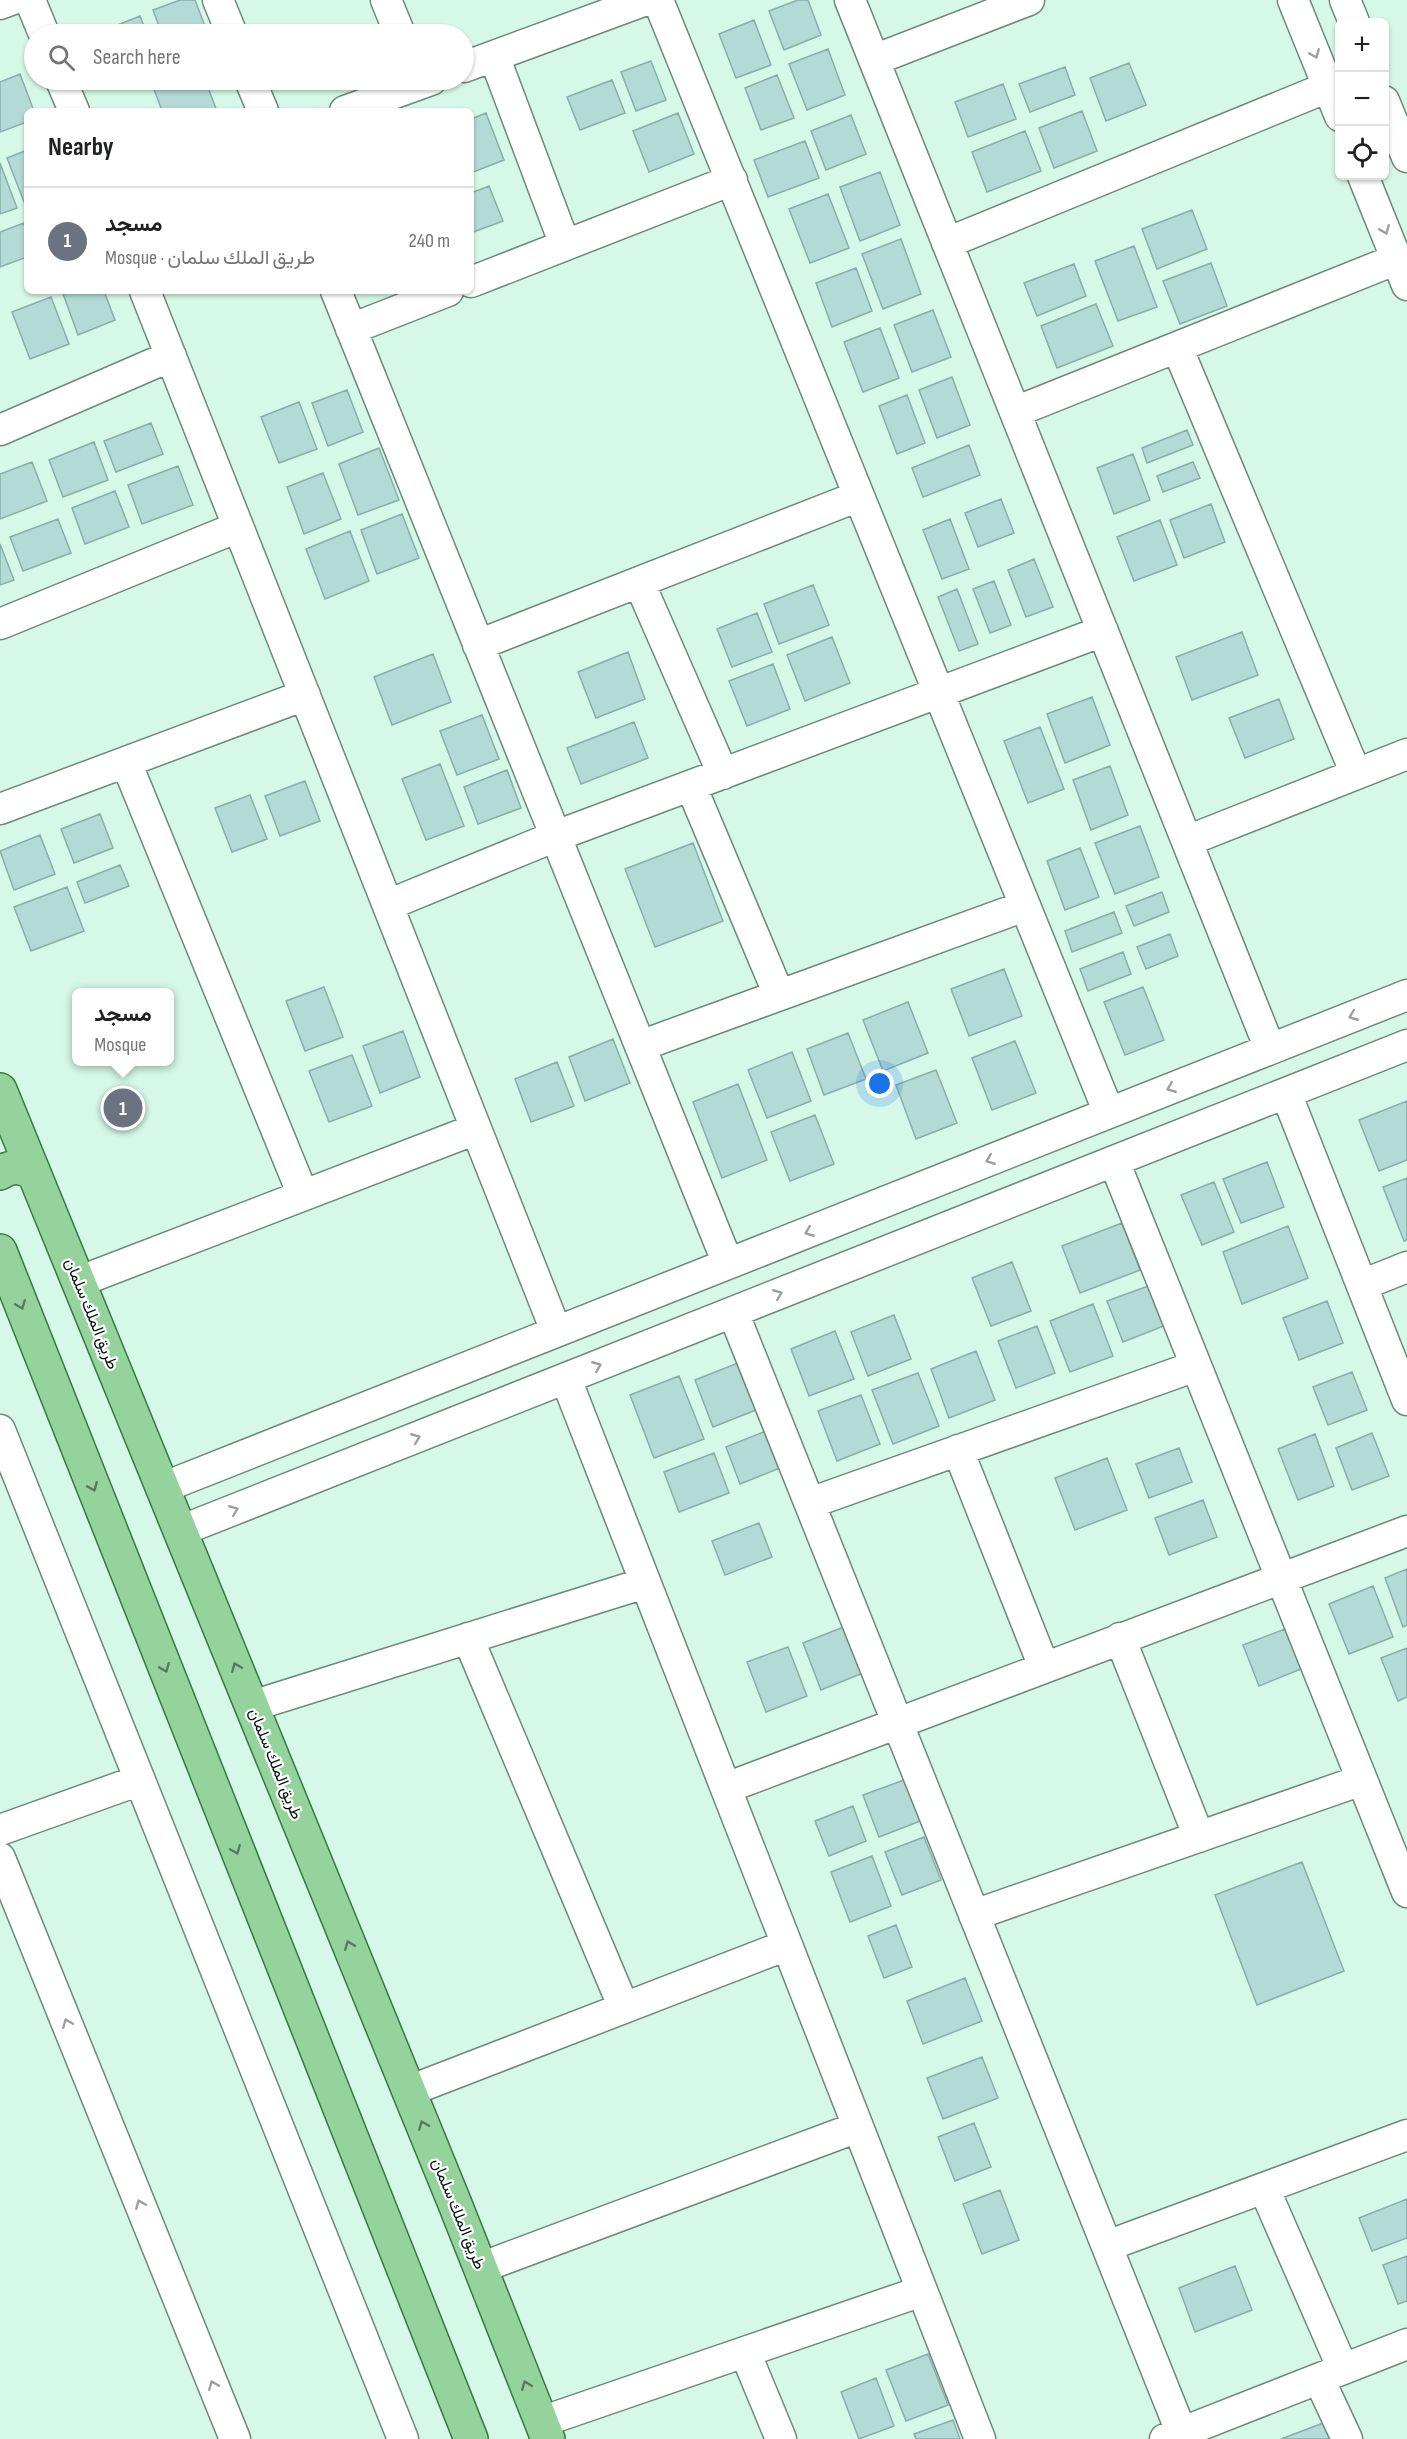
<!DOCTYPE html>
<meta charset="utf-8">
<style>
body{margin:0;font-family:"Sofia Sans Condensed",Vazirmatn,sans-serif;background:#f2f2f2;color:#202124}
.controls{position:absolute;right:18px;top:18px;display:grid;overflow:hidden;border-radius:9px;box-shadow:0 2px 4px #0004}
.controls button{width:54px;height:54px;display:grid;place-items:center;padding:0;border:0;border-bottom:2px solid #e0e0e0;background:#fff;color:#202124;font:30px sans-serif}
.you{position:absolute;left:880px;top:1084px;width:21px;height:21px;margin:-15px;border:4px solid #fff;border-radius:50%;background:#1a73e8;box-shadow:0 0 0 9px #1a73e833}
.badge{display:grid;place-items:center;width:39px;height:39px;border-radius:50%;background:#0b8043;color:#fff;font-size:20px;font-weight:700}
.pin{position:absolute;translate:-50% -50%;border:3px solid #fff;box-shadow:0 2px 6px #0006}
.popup{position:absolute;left:72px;top:988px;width:102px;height:78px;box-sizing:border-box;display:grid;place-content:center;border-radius:9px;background:#fff;filter:drop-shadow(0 2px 4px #0005);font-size:20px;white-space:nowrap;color:#757577}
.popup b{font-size:22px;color:#202124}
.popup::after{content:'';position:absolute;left:50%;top:100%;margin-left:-12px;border:12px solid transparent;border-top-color:#fff}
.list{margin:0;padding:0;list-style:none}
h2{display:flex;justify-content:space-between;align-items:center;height:78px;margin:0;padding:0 24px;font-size:26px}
h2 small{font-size:20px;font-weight:400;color:#757577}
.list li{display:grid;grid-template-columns:39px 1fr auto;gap:18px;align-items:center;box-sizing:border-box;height:108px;padding:0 24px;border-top:2px solid #e0e0e0}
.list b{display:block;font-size:22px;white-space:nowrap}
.list p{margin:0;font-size:20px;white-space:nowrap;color:#757577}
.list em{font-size:20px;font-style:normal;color:#757577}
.icon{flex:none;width:33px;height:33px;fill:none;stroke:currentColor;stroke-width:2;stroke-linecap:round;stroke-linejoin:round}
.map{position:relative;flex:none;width:1407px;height:2439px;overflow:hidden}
.search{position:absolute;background:#fff;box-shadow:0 2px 4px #0004;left:24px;top:24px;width:450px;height:66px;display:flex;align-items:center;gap:15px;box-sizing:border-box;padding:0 21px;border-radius:33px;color:#757577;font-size:22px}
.panel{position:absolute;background:#fff;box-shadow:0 2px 4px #0004;left:24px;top:108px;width:450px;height:186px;border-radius:9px}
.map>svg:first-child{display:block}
</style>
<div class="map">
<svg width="1407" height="2439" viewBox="0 0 1407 2439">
<rect width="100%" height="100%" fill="#d6f8e8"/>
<path fill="#b4dad5" stroke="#89aea9" stroke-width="1.5" d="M180,0H195L206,29L193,34H162L153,10Z
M798,0H808L821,35L784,50L769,11Z
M140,16L147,34H106L105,30Z
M754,20L771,65L736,78L719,34Z
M828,49L845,95L807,110L789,64Z
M651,61L666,100L636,111L621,72Z
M1129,63L1146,105L1106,121L1090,78Z
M1065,67L1075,95L1030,112L1019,84Z
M20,74L34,111H27V122L0,132V82Z
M777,75L794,118L761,130L745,88Z
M178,80H205L217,111H162L154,89Z
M612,80L625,113L580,130L567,97Z
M1003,84L1016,119L968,137L955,102Z
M1082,111L1097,151L1054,168L1039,128Z
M486,113L504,160L471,173V119Z
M678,113L694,154L649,172L633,131Z
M851,115L866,154L826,170L811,131Z
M1025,131L1041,171L987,192L972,152Z
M805,141L819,178L768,197L754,160Z
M27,150V207H26L7,158Z
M0,163L17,208L0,214Z
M880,172L900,225L860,241L840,187Z
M489,186L503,221L471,233V193Z
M828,194L849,248L810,263L789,209Z
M1192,210L1207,249L1157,269L1142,229Z
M24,223L27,231V257L0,267V232Z
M901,239L921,294L883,309L862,254Z
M1134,246L1157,307L1118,321L1095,261Z
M1211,263L1227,306L1180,324L1163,281Z
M1074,264L1086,296L1037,316L1024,283Z
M856,268L872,311L832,327L816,283Z
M62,291H104L115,320L78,335Z
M51,297L69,344L30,359L12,312Z
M1096,304L1113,346L1057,368L1041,326Z
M933,310L951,357L912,372L894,325Z
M880,328L899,378L863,392L844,342Z
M952,377L970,425L937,438L919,390Z
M347,390L363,432L328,446L312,403Z
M907,395L925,443L897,454L879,406Z
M299,402L317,449L279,463L261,417Z
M151,423L163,454L116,472L104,441Z
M1187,430L1193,445L1147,463L1142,448Z
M94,442L108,480L63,497L49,460Z
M969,445L980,475L923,497L912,468Z
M379,448L399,500L358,515L339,464Z
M1133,454L1150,500L1114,514L1097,468Z
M32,462L47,501L0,519V474Z
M1193,462L1200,478L1163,492L1157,476Z
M178,466L193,505L142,524L128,485Z
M323,473L341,519L304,534L287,487Z
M115,491L129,527L85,544L72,508Z
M1001,499L1014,533L978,547L965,513Z
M1211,504L1225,542L1184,558L1170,520Z
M402,514L419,558L377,574L361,530Z
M58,519L71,553L23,571L10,537Z
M950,519L969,569L942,579L923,530Z
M1160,520L1177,565L1134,581L1117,537Z
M350,531L369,581L325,599L306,549Z
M0,544L14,580L0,585Z
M1034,559L1053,607L1026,617L1008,570Z
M994,581L1011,625L990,633L973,589Z
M813,585L829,625L779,644L764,604Z
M957,589L978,644L959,651L938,597Z
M757,613L772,652L732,667L717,629Z
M1242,632L1258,675L1192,700L1176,657Z
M832,637L850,683L805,701L787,655Z
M628,652L645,699L596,718L578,672Z
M433,654L451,702L392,725L374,677Z
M773,664L790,709L747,726L729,681Z
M1092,697L1110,745L1065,763L1047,714Z
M1279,699L1294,739L1245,758L1229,718Z
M482,715L499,759L457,775L440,731Z
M634,722L648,758L581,784L567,748Z
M1040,727L1064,789L1028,803L1004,741Z
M440,764L464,826L426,840L402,779Z
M1110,766L1128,815L1091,830L1073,780Z
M507,770L521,808L478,824L464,787Z
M305,781L320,821L280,836L265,796Z
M250,795L267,839L232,852L215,808Z
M100,814L113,848L74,863L61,829Z
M1140,826L1159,877L1115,894L1095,843Z
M40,835L55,874L14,890L0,851Z
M693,843L723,921L655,947L625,869Z
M1080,848L1099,897L1065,910L1047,861Z
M120,865L129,886L85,903L77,882Z
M67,887L84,931L31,951L14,907Z
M1162,892L1169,912L1134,926L1126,906Z
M1114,912L1122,933L1072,952L1065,931Z
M1170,934L1178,956L1146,969L1137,947Z
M1123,952L1131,974L1088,991L1080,969Z
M1004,969L1022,1016L969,1036L951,989Z
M324,987L343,1037L305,1051L286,1001Z
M1143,987L1164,1040L1125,1055L1104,1002Z
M908,1002L928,1053L883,1071L863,1020Z
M403,1031L420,1077L380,1093L363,1046Z
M848,1033L866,1079L824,1095L807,1049Z
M613,1039L630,1083L585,1101L569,1057Z
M1015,1041L1036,1093L992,1110L972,1058Z
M792,1052L811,1101L767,1118L748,1070Z
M352,1055L372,1106L329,1122L309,1071Z
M557,1062L574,1106L531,1122L515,1079Z
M936,1070L957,1123L916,1139L896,1085Z
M738,1084L767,1160L722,1178L693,1102Z
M1407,1101V1160L1379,1171L1359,1120Z
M815,1115L834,1164L790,1181L771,1132Z
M1267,1162L1284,1207L1241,1223L1223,1179Z
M1407,1178V1240L1404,1241L1383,1187Z
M1214,1182L1234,1232L1202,1245L1181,1195Z
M1122,1223L1140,1270L1080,1293L1062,1246Z
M1288,1226L1308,1278L1242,1304L1223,1252Z
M1012,1262L1031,1311L991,1326L972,1278Z
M1151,1285L1166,1325L1123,1342L1107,1301Z
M1327,1301L1343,1343L1299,1360L1283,1318Z
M1093,1304L1113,1356L1070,1372L1050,1321Z
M894,1315L911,1359L868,1376L851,1332Z
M1037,1326L1055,1373L1016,1388L998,1341Z
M835,1331L854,1379L809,1396L791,1349Z
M976,1351L995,1400L949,1418L931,1369Z
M738,1363L756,1410L713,1427L695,1380Z
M1352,1372L1367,1410L1328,1425L1313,1387Z
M918,1373L939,1426L893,1444L872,1390Z
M679,1376L704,1439L654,1458L630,1395Z
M861,1395L880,1444L837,1461L818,1411Z
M766,1431L780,1468L740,1484L726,1447Z
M1372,1433L1389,1476L1352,1490L1336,1448Z
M1315,1434L1334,1486L1298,1500L1278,1449Z
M1179,1448L1192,1482L1149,1498L1136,1464Z
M714,1453L729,1493L679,1512L664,1472Z
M1107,1458L1127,1510L1075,1530L1055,1478Z
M1203,1500L1217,1537L1169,1555L1155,1518Z
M759,1523L772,1557L725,1575L712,1541Z
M1407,1569V1625L1403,1627L1385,1578Z
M1373,1586L1393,1637L1349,1654L1329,1604Z
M846,1626L863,1673L821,1690L803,1643Z
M1285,1629L1301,1669L1259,1686L1243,1645Z
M788,1647L807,1696L766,1712L747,1662Z
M1407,1648V1697L1398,1701L1381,1658Z
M907,1779L923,1820L879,1837L863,1795Z
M853,1806L866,1841L829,1856L815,1821Z
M924,1837L941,1880L902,1895L885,1852Z
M872,1856L891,1906L850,1922L831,1872Z
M1302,1862L1344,1971L1257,2005L1215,1895Z
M896,1925L912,1967L884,1978L868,1936Z
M965,1978L982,2021L923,2044L907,2001Z
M982,2057L998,2098L943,2119L927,2078Z
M974,2123L991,2167L955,2181L938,2137Z
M1000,2190L1019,2240L982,2254L963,2204Z
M1407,2199V2238L1372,2251L1359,2218Z
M1407,2256V2301L1398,2304L1383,2265Z
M1235,2266L1252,2310L1195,2332L1179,2288Z
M928,2354L948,2405L906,2421L886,2370Z
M876,2378L894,2426L859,2439L841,2392Z
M953,2420L960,2439H916L914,2434Z
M1331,2420L1338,2439H1281Z"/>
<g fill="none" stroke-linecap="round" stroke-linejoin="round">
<g stroke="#6b8a7c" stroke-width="33">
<path id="minor" d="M30,0L44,34
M218,0L232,34
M386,0L400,34
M658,0L1109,1113
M850,0L1270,1049
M1293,0L1340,116
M1345,0L1354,22
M0,4L11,0
M494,56L565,245
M874,60L1029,0
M464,67L646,0
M61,80L74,111
M250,80L263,111
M1384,101L1407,157
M345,111L431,80
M1363,176L1407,285
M947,243L1328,87
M471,282L732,180
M145,291L556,1331
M336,291L728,1264
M351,329L448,291
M1177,347L1356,774
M1015,412L1397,259
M0,430L171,356
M639,582L723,774
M0,624L238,527
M478,645L859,496
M126,762L303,1195
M691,786L779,995
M0,809L305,695
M1187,841L1407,754
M388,905L556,836L1103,631
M640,1046L1025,906
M1286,1093L1407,1400
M1114,1161L1407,1892
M78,1282L476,1129
M1362,1285L1407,1267
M733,1312L1184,2439
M566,1379L980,2439
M0,1430L403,2439
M958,1450L1044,1667
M162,1488L1407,995
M810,1503L1196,1366
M180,1531L1407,1045
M468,1638L624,2008
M1120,1638L1199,1837
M252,1706L645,1583
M726,1788L1407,1531
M0,1830L140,1780
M0,1858L235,2439
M974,1915L1362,1780
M409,2091L787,1945
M1264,2188L1343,2369
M1107,2246L1407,2135
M480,2268L858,2127
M745,2352L781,2439
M1319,2379L1347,2439
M541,2422L922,2291
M1165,2439L1407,2344"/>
</g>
<g stroke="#357b3f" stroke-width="36">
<path id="major" d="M0,1090L455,2204L548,2439
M0,1173C13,1165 19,1167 33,1172
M0,1251L471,2439"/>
</g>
<use href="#minor" stroke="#fff" stroke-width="30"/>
<use href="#major" stroke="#95d39d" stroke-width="33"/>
</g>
<defs><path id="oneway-chevron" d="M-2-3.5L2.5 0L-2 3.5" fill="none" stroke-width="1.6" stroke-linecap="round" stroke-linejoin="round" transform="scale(1.5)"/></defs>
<g stroke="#9b9f9d">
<use href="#oneway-chevron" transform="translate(1315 54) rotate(68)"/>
<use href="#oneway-chevron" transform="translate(1385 230) rotate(68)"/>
<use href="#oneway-chevron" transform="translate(1353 1016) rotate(158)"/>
<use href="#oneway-chevron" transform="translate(1171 1088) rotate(158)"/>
<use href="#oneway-chevron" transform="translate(990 1160) rotate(158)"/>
<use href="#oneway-chevron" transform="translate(809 1232) rotate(158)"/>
<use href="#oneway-chevron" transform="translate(778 1294) rotate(-22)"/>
<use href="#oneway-chevron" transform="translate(597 1366) rotate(-22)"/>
<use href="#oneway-chevron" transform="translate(416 1438) rotate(-22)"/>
<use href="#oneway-chevron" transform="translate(234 1510) rotate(-22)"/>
<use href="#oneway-chevron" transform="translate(67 2023) rotate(-112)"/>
<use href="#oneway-chevron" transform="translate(140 2204) rotate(-112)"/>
<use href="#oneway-chevron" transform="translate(213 2385) rotate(-112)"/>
</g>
<g stroke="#547b5b">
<use href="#oneway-chevron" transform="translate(21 1305) rotate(68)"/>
<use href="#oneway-chevron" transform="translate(93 1487) rotate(68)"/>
<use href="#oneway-chevron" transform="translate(236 1667) rotate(-112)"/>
<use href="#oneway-chevron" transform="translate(165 1668) rotate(68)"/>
<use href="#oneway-chevron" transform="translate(236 1850) rotate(68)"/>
<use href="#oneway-chevron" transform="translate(349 1945) rotate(-112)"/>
<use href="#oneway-chevron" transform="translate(423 2125) rotate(-112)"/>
<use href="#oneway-chevron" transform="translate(526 2385) rotate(-111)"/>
</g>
<g text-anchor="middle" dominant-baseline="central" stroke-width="4.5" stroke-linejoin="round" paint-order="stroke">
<g font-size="16" fill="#05100b" stroke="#fff">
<text transform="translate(91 1314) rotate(68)">طريق الملك سلمان</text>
<text transform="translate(275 1764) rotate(68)">طريق الملك سلمان</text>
<text transform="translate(458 2214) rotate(68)">طريق الملك سلمان</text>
</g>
</g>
</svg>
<div class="controls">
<button>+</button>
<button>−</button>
<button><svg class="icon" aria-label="locate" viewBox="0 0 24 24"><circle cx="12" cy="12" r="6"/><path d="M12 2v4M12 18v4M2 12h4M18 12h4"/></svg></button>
</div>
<div class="you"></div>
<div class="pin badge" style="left:123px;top:1108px;background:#6b7280">1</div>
<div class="popup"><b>مسجد</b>Mosque</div>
<div class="search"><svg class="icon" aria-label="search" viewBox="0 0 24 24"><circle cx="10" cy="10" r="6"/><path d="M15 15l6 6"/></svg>Search here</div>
<section class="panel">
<h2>Nearby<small></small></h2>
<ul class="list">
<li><span class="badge" style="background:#6b7280">1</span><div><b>مسجد</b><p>Mosque · طريق الملك سلمان</p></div><em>240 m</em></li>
</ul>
</section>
</div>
